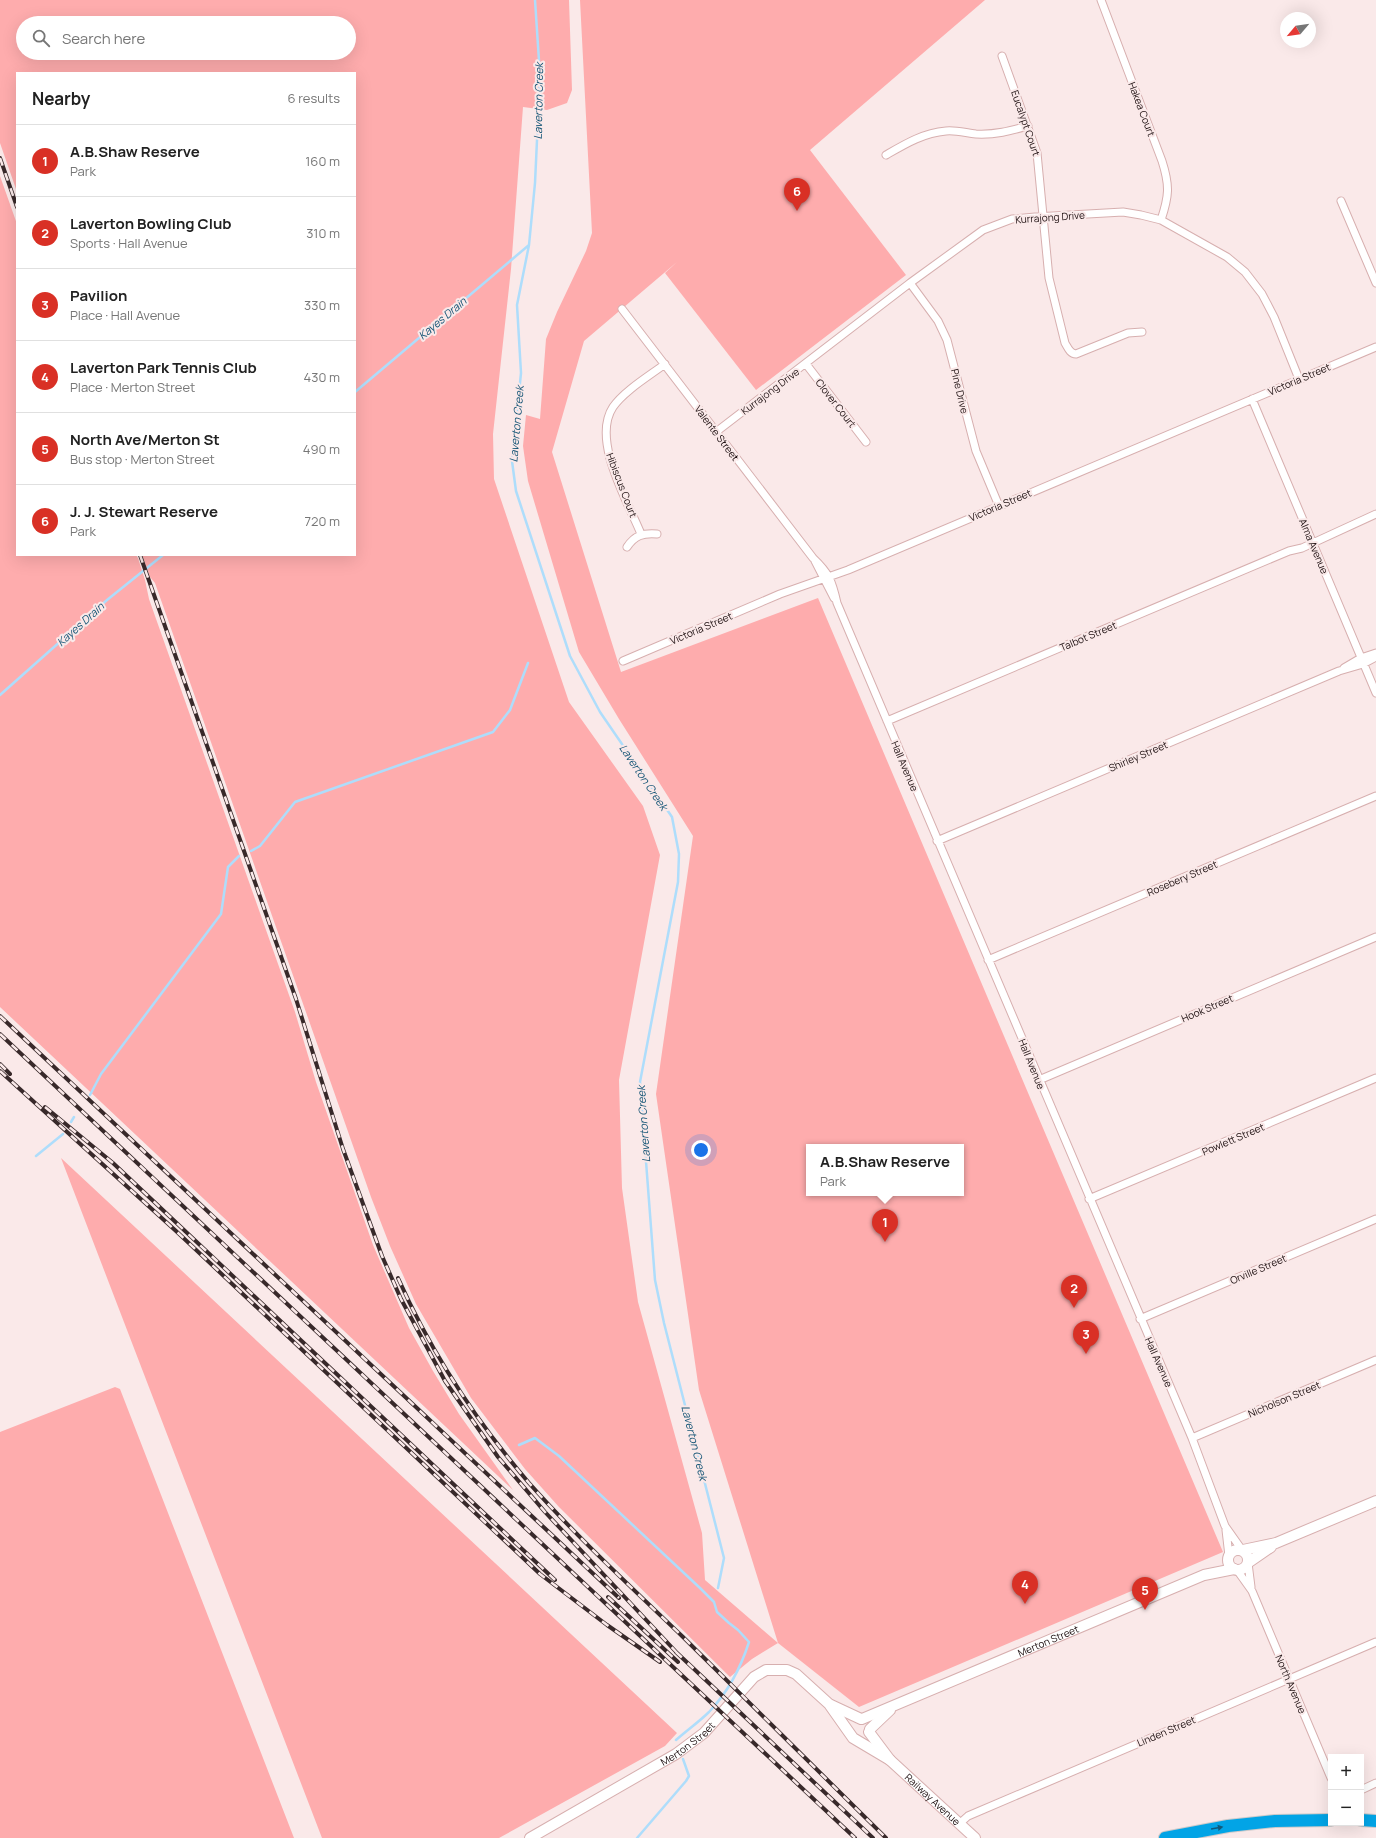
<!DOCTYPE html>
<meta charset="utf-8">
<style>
body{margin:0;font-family:Manrope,sans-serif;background:#f6f6f6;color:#222}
.controls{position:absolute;right:12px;bottom:12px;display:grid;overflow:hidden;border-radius:0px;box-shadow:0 4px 16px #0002}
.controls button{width:36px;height:36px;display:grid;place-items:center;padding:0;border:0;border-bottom:1px solid #e0e0e0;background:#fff;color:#222;font:20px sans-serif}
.compass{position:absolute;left:1280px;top:12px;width:36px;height:36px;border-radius:50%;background:#fff;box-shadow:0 4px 16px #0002;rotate:241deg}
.you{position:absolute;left:701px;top:1150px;width:14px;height:14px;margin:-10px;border:3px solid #fff;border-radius:50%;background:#1a73e8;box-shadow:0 0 0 6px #1a73e833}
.badge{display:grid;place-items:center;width:26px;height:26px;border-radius:50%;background:#d93025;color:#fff;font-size:13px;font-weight:700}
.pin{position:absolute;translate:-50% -33px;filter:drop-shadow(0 1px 2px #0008)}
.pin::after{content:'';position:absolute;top:21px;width:14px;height:12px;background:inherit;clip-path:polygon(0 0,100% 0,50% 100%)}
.popup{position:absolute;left:806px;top:1144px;width:158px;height:52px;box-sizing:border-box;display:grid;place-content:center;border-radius:0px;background:#fff;filter:drop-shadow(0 1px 3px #0005);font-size:13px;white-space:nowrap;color:#767676}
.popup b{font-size:15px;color:#222}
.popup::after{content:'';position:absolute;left:50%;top:100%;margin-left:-8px;border:8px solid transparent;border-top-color:#fff}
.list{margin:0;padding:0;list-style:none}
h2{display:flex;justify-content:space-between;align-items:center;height:52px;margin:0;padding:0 16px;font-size:17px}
h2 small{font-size:13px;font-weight:400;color:#767676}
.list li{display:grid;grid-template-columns:26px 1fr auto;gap:12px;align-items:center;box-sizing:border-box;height:72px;padding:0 16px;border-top:1px solid #e0e0e0}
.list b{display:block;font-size:15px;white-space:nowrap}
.list p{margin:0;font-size:13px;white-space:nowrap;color:#767676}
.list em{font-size:13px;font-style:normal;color:#767676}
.icon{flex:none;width:22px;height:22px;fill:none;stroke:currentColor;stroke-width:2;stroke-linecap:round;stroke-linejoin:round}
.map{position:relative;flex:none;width:1376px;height:1838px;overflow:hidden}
.search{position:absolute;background:#fff;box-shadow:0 4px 16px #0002;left:16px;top:16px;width:340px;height:44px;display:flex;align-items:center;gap:10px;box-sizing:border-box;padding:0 14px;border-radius:22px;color:#767676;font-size:15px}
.panel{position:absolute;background:#fff;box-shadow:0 4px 16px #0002;left:16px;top:72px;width:340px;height:484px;border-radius:0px}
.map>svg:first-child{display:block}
</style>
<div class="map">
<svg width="1376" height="1838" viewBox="0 0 1376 1838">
<rect width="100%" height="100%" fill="#fae9e9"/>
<path fill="#feacad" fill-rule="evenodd" d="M0,0H569L572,90L567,103L547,110L523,107L511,269L493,434L494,479L569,702L643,806L660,855L619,1080L622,1188L638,1302L702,1533L705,1580L778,1643L699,1390L656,1094L693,836L619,719L579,652L528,481L523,446L526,415L540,419L546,339L557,312L586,251L592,233L580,0H985L810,150L906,275L756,390L665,273L677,262L584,341L552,452L621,672L818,598L1223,1552L859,1707L778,1643L752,1659L730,1677L559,1507L525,1469L471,1398L416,1304L390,1246L371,1197L155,583L150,577L142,555H355V73H17V192L0,143ZM23,23H349V53H23ZM809,1147H961V1193H809Z
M0,176L17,224V555H136L138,558L145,580L149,599L295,1012L316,1082L373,1245L409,1328L433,1371L459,1414L513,1490L0,1007Z
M61,1158L677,1733L665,1746L499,1838H322Z
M115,1387L120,1389L294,1838H0V1432Z"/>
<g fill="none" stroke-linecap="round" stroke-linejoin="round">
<path stroke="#aeddfb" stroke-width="2.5" d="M535,0L540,76L535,183L529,245L517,305L521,373L512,461L516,491L570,656L600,712L672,817L679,854L678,882L640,1082L655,1280L664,1323L724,1558L718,1588
M355,392L529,245
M0,695L107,600L163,555
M251,851L260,846L295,802L493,732L510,710L528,663
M90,1095L101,1074L221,914L228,867L239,856
M71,1122L74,1117
M36,1156L63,1134
M519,1445L535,1438L559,1456L700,1588L714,1602L717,1612L729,1623L738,1630L749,1642C741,1667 727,1693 709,1712C699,1722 687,1730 676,1740
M637,1838L686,1781L689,1776L683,1759"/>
<g stroke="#d7afaf" stroke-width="9">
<path id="street" d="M1101,0L1162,161C1170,186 1169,196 1161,220
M1002,56L1037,153L1049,278L1065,343C1068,348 1070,354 1076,354L1128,333L1142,332
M886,155C905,144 923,133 946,131C956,130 966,133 976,134C995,135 1010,131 1028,126
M1341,201L1376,283
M910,283L938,321L947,340L976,451L999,506
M622,309L813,558C829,573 832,581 837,603L1192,1438L1225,1526L1242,1550
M806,364L866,442
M1252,399L1376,693
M716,432L910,283L983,230L1012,219L1035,217L1123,212L1141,215L1161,220L1227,257L1245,272L1262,294L1274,317L1299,379
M641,534C628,502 591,440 613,407C624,391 649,376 665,364
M627,547C635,535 643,533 657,534
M815,561L834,598
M623,661L780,594L848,570L1376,347
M1344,668L1361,658L1376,653
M887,721L1289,551L1302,548L1376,514
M937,841L1339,671L1363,664L1376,657
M988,960L1376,796
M1039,1080L1376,937
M1089,1199L1376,1078
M1140,1319L1376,1219
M1192,1438L1376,1360
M1226,1530L1229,1556
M1248,1563L1251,1587
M1237,1570L1252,1591L1331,1778
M1361,1790L1376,1783
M959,1824L968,1816L1376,1642"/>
</g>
<g stroke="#d7afaf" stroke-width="12">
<g id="secondary">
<circle cx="1238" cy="1560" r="10"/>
<path d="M1243,1550L1276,1543L1376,1501"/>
<path d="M1249,1562L1271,1547"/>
<path d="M831,1705L861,1719"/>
<path id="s1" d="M862,1719L1204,1575L1234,1569"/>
<path d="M870,1729L890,1710"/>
<path id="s2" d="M869,1732L890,1760L975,1838"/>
<path id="s3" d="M530,1838L676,1754L704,1733L754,1677L766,1670H787L796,1674L829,1704L853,1738L890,1760"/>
</g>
</g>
<g stroke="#cdcaca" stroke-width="14">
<path id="highway" d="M1361,1820L1376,1821
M1165,1838L1228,1826L1275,1821L1331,1820"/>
</g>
<use href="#street" stroke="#fff" stroke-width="7"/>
<use href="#secondary" stroke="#fff" stroke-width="10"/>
<use href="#highway" stroke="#02a4e6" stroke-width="12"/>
<g stroke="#38292a" stroke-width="4">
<path id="rail" d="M0,158L17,207
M140,555L296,999L343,1149L382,1256L401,1299L445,1381L498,1457L545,1512L679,1655
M0,1016L619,1598
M0,1034L855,1838
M0,1064L10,1074
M0,1071L176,1231L540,1574L607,1625L660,1662
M45,1107L113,1163L555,1580
M398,1278C431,1352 476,1421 529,1483C577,1537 631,1587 683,1637C751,1704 818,1771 886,1838
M608,1597L678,1662
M676,1652L873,1838"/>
</g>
<use href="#rail" stroke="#fae9e9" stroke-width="2.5" stroke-dasharray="8" stroke-linecap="butt"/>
</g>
<defs><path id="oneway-solid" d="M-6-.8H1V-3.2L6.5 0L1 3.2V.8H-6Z"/></defs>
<use fill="#105a7b" href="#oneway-solid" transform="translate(1217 1828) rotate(-10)"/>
<g text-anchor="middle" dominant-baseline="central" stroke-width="4" stroke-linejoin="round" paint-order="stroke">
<g font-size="10" fill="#1d0f10" stroke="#fae9e9">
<text transform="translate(1142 109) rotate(69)">Hakea Court</text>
<text transform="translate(1026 123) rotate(71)">Eucalypt Court</text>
<text transform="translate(1050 217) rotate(-4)">Kurrajong Drive</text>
<text transform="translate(1299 379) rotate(-23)">Victoria Street</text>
<text transform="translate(770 391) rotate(-37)">Kurrajong Drive</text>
<text transform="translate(960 391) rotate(77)">Pine Drive</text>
<text transform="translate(836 403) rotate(52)">Clover Court</text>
<text transform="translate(717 433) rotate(53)">Valente Street</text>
<text transform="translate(622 485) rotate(69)">Hibiscus Court</text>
<text transform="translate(1000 505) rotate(-23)">Victoria Street</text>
<text transform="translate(1314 546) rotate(67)">Alma Avenue</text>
<text transform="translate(701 628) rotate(-23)">Victoria Street</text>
<text transform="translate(1088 636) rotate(-23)">Talbot Street</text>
<text transform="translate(1138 756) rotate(-23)">Shirley Street</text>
<text transform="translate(905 766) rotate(67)">Hall Avenue</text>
<text transform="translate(1182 878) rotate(-23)">Rosebery Street</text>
<text transform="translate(1207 1008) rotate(-23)">Hook Street</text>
<text transform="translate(1032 1064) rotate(68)">Hall Avenue</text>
<text transform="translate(1233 1139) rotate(-23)">Powlett Street</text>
<text transform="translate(1258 1269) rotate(-23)">Orville Street</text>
<text transform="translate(1159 1362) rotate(66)">Hall Avenue</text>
<text transform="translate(1284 1399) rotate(-23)">Nicholson Street</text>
<text stroke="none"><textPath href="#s1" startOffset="202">Merton Street</textPath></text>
<text transform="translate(1291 1684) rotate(67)">North Avenue</text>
<text transform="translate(1166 1731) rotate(-23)">Linden Street</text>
<text stroke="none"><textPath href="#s3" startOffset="184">Merton Street</textPath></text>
<text stroke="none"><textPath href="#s2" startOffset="93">Railway Avenue</textPath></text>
</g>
<g font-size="11" font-style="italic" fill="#155576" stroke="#fae9e9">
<text transform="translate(538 101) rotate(-89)">Laverton Creek</text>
<text transform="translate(442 318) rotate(-40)">Kayes Drain</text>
<text transform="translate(516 424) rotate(-85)">Laverton Creek</text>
<text transform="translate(80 624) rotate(-42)">Kayes Drain</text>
<text transform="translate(644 777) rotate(56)">Laverton Creek</text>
<text transform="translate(643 1124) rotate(-94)">Laverton Creek</text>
<text transform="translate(695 1443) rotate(76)">Laverton Creek</text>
</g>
</g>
</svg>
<div class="controls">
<button>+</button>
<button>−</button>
</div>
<svg class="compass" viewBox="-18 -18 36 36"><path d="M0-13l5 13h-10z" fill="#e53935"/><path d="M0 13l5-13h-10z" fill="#767676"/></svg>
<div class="you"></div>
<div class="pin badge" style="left:885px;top:1242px">1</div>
<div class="popup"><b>A.B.Shaw Reserve</b>Park</div>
<div class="pin badge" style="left:1074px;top:1308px">2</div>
<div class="pin badge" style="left:1086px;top:1354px">3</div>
<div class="pin badge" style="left:1025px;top:1604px">4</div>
<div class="pin badge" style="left:1145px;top:1610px">5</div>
<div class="pin badge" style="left:797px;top:211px">6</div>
<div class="search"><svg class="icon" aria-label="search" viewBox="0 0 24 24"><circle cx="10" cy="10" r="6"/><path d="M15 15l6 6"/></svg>Search here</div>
<section class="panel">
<h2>Nearby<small>6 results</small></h2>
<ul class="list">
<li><span class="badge">1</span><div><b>A.B.Shaw Reserve</b><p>Park</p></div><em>160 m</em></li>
<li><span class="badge">2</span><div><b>Laverton Bowling Club</b><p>Sports · Hall Avenue</p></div><em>310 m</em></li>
<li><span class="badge">3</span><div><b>Pavilion</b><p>Place · Hall Avenue</p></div><em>330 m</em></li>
<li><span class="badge">4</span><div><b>Laverton Park Tennis Club</b><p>Place · Merton Street</p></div><em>430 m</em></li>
<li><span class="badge">5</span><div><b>North Ave/Merton St</b><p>Bus stop · Merton Street</p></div><em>490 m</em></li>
<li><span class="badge">6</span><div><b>J. J. Stewart Reserve</b><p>Park</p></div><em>720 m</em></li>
</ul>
</section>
</div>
